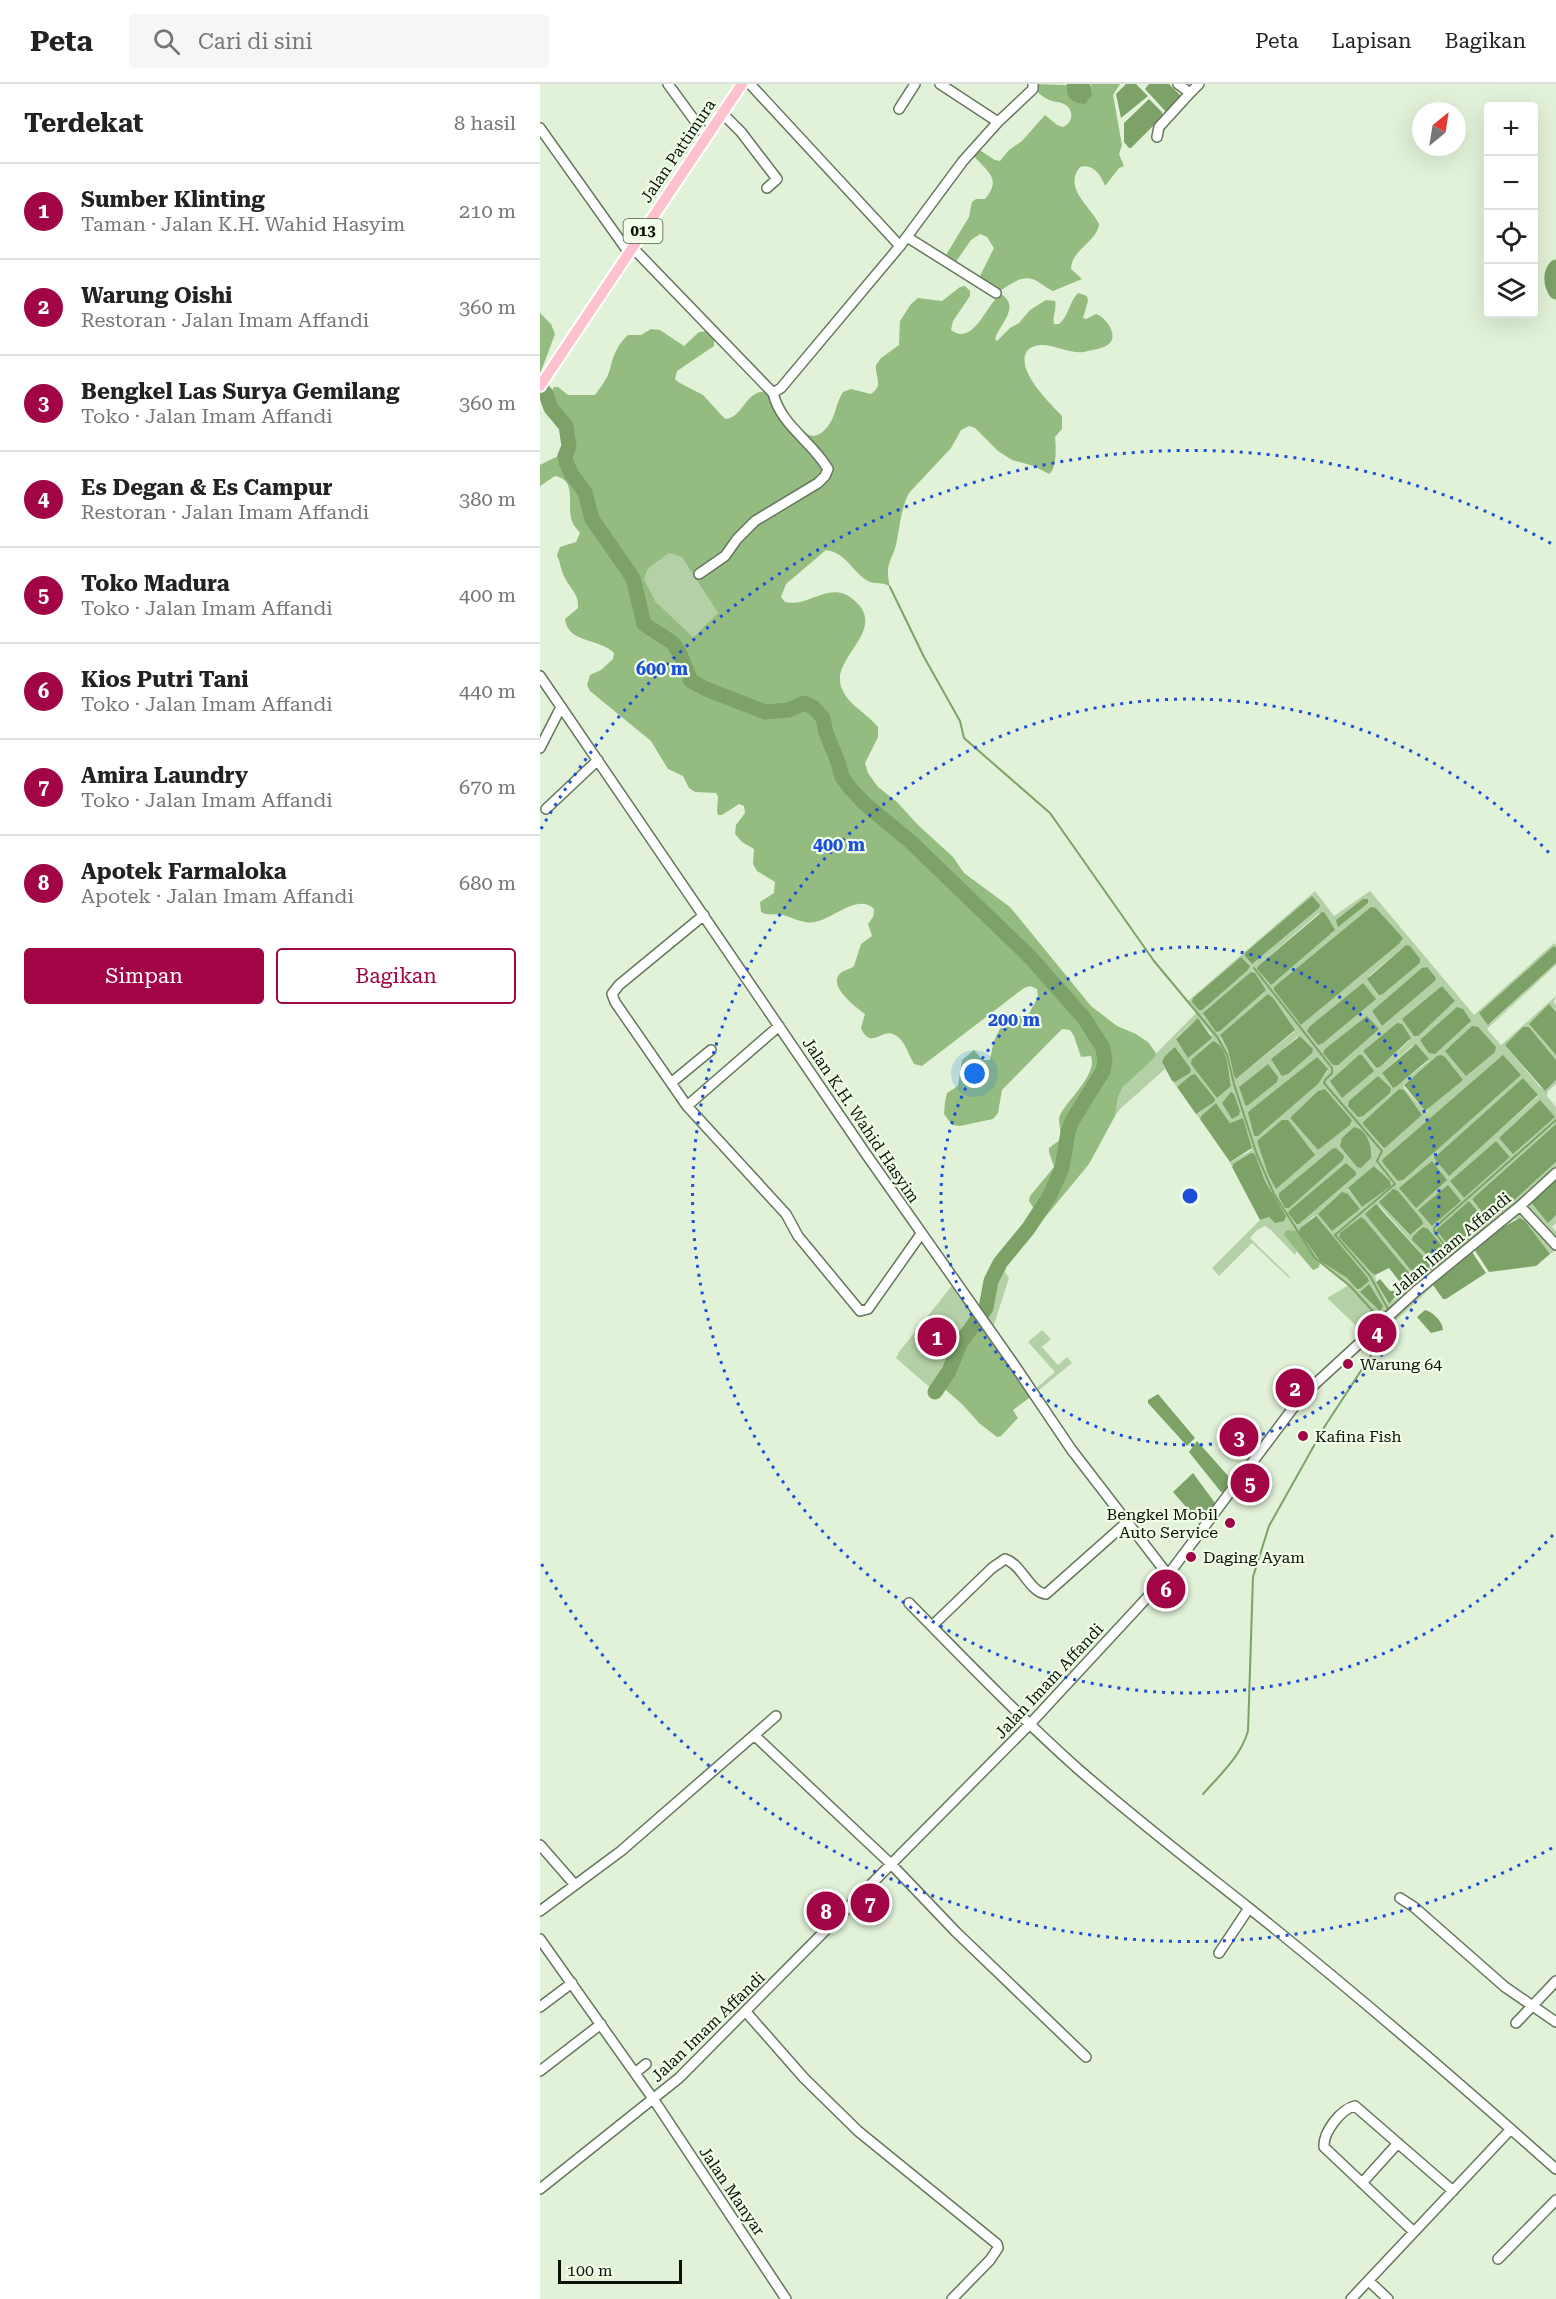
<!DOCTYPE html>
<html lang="id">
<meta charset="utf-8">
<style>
body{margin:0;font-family:"Roboto Serif",serif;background:#f6f6f6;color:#222}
.controls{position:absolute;right:18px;top:18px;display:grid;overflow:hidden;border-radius:6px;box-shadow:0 6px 24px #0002}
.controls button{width:54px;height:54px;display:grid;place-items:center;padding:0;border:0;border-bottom:2px solid #e0e0e0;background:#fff;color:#222;font:30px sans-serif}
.compass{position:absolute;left:872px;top:18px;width:54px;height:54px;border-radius:50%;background:#fff;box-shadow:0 6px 24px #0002;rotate:30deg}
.scale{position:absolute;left:18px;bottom:15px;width:124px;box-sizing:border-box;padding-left:6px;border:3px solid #0c1209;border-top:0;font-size:16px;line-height:21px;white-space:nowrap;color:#0c1209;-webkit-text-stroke:4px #f0fee9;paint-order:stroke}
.you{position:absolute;left:435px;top:990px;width:21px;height:21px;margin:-15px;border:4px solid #fff;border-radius:50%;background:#1a73e8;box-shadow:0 0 0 9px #1a73e833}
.badge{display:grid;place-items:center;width:39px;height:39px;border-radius:50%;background:#a10545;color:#fff;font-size:20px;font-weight:700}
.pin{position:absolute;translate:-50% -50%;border:3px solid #fff;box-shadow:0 2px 6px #0006}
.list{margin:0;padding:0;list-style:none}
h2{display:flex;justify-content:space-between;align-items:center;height:78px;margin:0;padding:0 24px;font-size:26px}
h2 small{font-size:20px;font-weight:400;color:#767676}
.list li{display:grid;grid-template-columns:39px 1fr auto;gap:18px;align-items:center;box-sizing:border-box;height:96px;padding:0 24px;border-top:2px solid #e0e0e0}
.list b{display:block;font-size:22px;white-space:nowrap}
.list p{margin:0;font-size:20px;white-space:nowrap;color:#767676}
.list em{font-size:20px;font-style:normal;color:#767676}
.actions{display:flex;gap:12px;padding:18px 24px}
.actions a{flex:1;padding:14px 0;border:2px solid #a10545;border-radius:6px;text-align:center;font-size:21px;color:#a10545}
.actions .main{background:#a10545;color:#fff}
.icon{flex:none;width:33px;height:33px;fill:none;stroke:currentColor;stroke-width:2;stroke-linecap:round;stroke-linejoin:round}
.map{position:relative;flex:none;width:1016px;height:2215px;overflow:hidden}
header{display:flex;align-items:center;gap:36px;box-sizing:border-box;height:84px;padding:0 30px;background:#fff;border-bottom:2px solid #e0e0e0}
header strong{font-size:28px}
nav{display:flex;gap:33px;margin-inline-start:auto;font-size:21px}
.search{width:420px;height:54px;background:#f6f6f6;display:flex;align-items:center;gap:15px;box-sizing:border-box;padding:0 21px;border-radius:6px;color:#767676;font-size:22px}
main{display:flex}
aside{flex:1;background:#fff}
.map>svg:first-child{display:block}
</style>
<header>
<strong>Peta</strong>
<div class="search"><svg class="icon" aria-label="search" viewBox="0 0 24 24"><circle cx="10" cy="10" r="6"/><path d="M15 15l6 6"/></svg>Cari di sini</div>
<nav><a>Peta</a><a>Lapisan</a><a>Bagikan</a></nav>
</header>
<main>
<aside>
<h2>Terdekat<small>8 hasil</small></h2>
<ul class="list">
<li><span class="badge">1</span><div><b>Sumber Klinting</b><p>Taman · Jalan K.H. Wahid Hasyim</p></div><em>210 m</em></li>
<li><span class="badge">2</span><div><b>Warung Oishi</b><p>Restoran · Jalan Imam Affandi</p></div><em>360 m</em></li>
<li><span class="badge">3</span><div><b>Bengkel Las Surya Gemilang</b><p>Toko · Jalan Imam Affandi</p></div><em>360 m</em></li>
<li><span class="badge">4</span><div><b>Es Degan &amp; Es Campur</b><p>Restoran · Jalan Imam Affandi</p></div><em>380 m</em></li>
<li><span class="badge">5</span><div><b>Toko Madura</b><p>Toko · Jalan Imam Affandi</p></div><em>400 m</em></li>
<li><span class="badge">6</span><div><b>Kios Putri Tani</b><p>Toko · Jalan Imam Affandi</p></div><em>440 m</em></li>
<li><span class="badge">7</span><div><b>Amira Laundry</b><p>Toko · Jalan Imam Affandi</p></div><em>670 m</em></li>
<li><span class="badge">8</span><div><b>Apotek Farmaloka</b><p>Apotek · Jalan Imam Affandi</p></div><em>680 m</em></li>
</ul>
<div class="actions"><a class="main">Simpan</a><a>Bagikan</a></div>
</aside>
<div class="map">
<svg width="1016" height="2215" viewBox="0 0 1016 2215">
<rect width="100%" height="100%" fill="#e1f2d8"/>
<path fill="#b4d0a6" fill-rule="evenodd" d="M129,469L142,472L178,529L153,553L116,518L104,495L108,485Z
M775,807L794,832L830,807L934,931L1014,859L1016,861V864L1014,862L949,941L1016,879V881L947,945L961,961L1016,912L1014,918L1016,921V928L1009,921L989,940L1016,971V976L989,943L965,961L1000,1003L1005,1006L1016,996V1000L1008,1007L1007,1012L1016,1023V1040L932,1115L950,1137L1016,1078V1094L1008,1138L1016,1131V1139L1012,1143L1016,1147V1166L1010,1170L985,1137L975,1135C926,1167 886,1210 843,1248L841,1237L827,1252L787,1214L809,1201L775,1174L757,1147L744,1151L757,1167L755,1171L731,1146L725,1142L717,1146L710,1154L750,1193L749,1194L712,1159L679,1192L672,1184L720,1136L729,1133L734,1138L746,1132L725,1097L715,1070L692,1081V1083L689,1077H692L712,1066L703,1034L690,1039L676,1019L660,1033V1035L656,1030L674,1015L655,990L651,991L637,1003L633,998L649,989L651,985L635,963L623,981L625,985L580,1025L575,1032L578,1013L583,1003L657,928L648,917ZM836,824L863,854L860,859L761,941L734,906ZM779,829L793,849L718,882ZM866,861L880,879L843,910L829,892ZM885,883L895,897L842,942L832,927ZM902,902L915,917L876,953ZM734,915L755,947L696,995L694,992L688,966L680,953ZM658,934L672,951L636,955L637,953ZM857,939L869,957L840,983L835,984L823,967ZM760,952L773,966L732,975L757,953ZM673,957C689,964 689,987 691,1002L677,1014L652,975ZM872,962L888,977L857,1002L852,1003L842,989ZM901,971L887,1028L885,1027L864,1004V1000ZM777,973L788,987L781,994L778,1000L718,1052H714L708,1029L709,1027ZM728,980L707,1022L705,1021L699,1003ZM983,994L998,1012L909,1091L895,1074ZM785,1005L812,1036L810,1041L778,1066L750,1034ZM859,1005L882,1031L845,1064L843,1063L823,1038ZM956,1057L970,1073L924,1114L910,1097ZM792,1065L745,1124L739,1109ZM836,1083L851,1100L822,1123L808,1105ZM817,1090L759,1140H755L748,1129ZM855,1106L882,1136L869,1151L840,1118ZM838,1120L893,1183L892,1186L879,1196ZM774,1132L828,1194L829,1196L819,1206L807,1194L780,1177L759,1148L760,1144ZM821,1133L830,1142L867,1207L848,1220L836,1198L835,1191L799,1151Z
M463,1177L467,1180L465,1188L469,1194L451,1250L440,1235L421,1258L409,1287L395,1308L356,1274L359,1268L415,1198L441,1234C451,1217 447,1190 463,1177Z
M502,1246L511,1255L502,1263L518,1281L527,1273L532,1279L493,1311L492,1308L515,1288L488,1258Z"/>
<path fill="#94bc80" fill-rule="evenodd" d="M493,0L552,2L550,0H580L573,11L582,61L579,70L584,82L579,84L565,102C561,91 553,79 540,83C523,104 550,122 559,140C557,158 531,166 531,185L542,195L513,207C508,205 505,202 500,199C483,187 471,201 456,209L437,198L454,164L447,153L440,150L431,156L413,182L403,176L429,133L432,118L436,115H445C463,94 446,87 433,71L438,65L455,76L460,77L469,66L482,57L505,31L517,41L523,43C533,39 535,26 524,20C520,18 514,18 509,16C504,14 498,8 493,5Z
M425,202L430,207V212L413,237L411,246C434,263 446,220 461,210C481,223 460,239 455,255L457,257L470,244L479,239L490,226L506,216L515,217C517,225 512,233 514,240H519C529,232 529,218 538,209L547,212L548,217L543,234L546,235L556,230C567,234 581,254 566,262C561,265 550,266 544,268C531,270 517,262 504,261C497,261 491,262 487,267C475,286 510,319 522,332V345L515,353C516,363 517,385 509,390L494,382L472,376L458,367L435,344L429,342L421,346L411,364L369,409C361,425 360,440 357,456C353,477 344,478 350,503C343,497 335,501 328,497C312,488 307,469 286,466L246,500L241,513L245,518C266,523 281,504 302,509C310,512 314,516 320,522C341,550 292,575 301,602C306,620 327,629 338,643V653L325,679L328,689L338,703L357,718L377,740L413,773L424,789L470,823L551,922L577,942L596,950L608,958L616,969L614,974L583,1003L578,1013L575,1032L549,1080L502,1137L489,1117L490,1112L514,1083L509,1068V1064L521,1055C522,1047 517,1039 520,1031C528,1015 558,990 551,972L541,973L534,952L530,946L522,945L462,1006L458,1029L453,1035L420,1042L412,1041L404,1030L405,1018L407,1009L418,1002L422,976L434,966L443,976H450C454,956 456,945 473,931L487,933L498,913L497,905L490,902L484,904L382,982L374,980C368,970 365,956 355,951C342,943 331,967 321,944L325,930C317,924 291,905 298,892C301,886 310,886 314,882L321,860L332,852L328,840L333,833L334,825C318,809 293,835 275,838C263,840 254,834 243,831C235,829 228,832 221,828L220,818L234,809L235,798L217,787L213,780L214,765L202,758L195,750L196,741L205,729L204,722L199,720L182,731H178L177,728L178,712L176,709L155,708L149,704L143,692L128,685L111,657L50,607L47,601L50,591L61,586L73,575L74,569C60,554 28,560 25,535L38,524C39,510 31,506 25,494C21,487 20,478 17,471L20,463L36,458L40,449C37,445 33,441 32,437C26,421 38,396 15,392L0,402V381L22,370L29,362L25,342L11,324L7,314L14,303H18L28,311H55C60,304 68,294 70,285C73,272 77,261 88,251H101L111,245L120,246L144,262L159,248L168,247L174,255V262L137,287L135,295L138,298L163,311L185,335C202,334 205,310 221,308C247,307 261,377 288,342C296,332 296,318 303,308L311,305L331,310C344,301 335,294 336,281L341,274L359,261L360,237L371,220L378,214L402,217L420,203ZM129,469L142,473L178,529L153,553L116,518L104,495L108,485Z
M0,229L11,240L15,250L0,290Z
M746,1146L757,1147L780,1180L778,1184L773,1186C763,1174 753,1163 744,1151Z
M441,1234L493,1311L473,1326L478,1334L461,1352L457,1353L439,1339L422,1320L400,1301L409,1287L421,1258Z"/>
<path fill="#7ca267" d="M527,0H550L552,11L545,20C532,19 525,14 527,0Z
M586,0H596L608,12L581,34L576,10Z
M609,0H629L641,12L627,29L605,5Z
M609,15L622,28L623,32L591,64H589L584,58V39Z
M772,812L780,821L779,824L712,880L705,872V869Z
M823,815H828V819L798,843L796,836Z
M831,823L836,824L863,854L860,859L761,941L734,906V903Z
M782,828L785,829L795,846L731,901L717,885L718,882Z
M866,861L870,862L880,875V879L843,910L839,911L827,895Z
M1014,862L1016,864V879L948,941L939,929Z
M701,873L710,882L708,886L662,926H659L652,918L653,914Z
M887,883L896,894L895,897L842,942L832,927L882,884Z
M711,888L715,889L726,906L680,947L676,948L663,929Z
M823,899L836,915L783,959L778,961L767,947L769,943Z
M902,902L915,917L878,952H874L862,935Z
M728,910L734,915L755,946L696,995L694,992L688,966L680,951Z
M1009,920L1016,928V971L989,940Z
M917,923L923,925L931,937L895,970L889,969L880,956Z
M827,932L839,945L798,981H793L783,969L785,965Z
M658,934L672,954L648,974L636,955Z
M857,939L862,940L871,954L840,983L836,984L823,967Z
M932,942L938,943L956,963L955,968L926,992L905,967Z
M983,943H989L1016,976V996L1005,1007L965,961Z
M760,952L773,965L772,969L748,990L742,992L731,975Z
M673,957C689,963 688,987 691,1002L677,1014L651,980L652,975Z
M876,960L889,975L857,1002L853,1004L842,989Z
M635,963L651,985L650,989L635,998L632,997L622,978L625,972Z
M819,971H822L834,987L802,1014L790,997Z
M901,971L905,973L923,996L885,1027L864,1001L897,972Z
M963,971L981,991L863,1096L858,1097L843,1079L842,1076Z
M777,973L788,985L778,1000L718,1052H714L708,1029L709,1027Z
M728,980L738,993L737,998L707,1022L705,1021L699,1003Z
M655,990L675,1015L674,1018L656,1030L637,1003L651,991Z
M838,992L851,1004L850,1009L823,1032L818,1033L808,1022L809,1017Z
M983,994L998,1011L909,1092L894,1074Z
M785,1005L812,1036L810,1041L778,1066L750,1034L778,1007Z
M859,1005L864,1006L882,1031L845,1064L843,1063L823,1040V1038Z
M691,1008L694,1010L700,1027L699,1031L692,1035L682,1019Z
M1000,1016L1015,1033L973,1070L959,1054Z
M676,1019L690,1039L703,1034L712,1064L690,1078L660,1035L661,1032Z
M742,1036H748L775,1071L736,1105L728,1090L717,1057Z
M1016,1040V1078L950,1138L932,1115Z
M814,1043C827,1046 832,1061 831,1074L821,1084L817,1083L800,1062L802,1054Z
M956,1057L970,1073L924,1114L910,1097Z
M796,1064L804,1072L803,1076L749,1124H745L739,1113V1109L792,1065Z
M711,1069L715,1070L725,1097L746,1132L744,1137L735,1139L729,1133L720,1136L692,1083L693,1080Z
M892,1077L907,1096L876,1124L859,1104Z
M806,1079L816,1088V1091L759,1140H756L748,1129L750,1126Z
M834,1082L850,1097L851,1102L822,1123L808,1104Z
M1016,1094V1131L1008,1139L990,1117Z
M908,1101L921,1117L892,1142L878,1126Z
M853,1105L858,1107L882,1136L883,1140L870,1151L839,1118Z
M802,1108L808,1110L820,1125L792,1147L778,1130Z
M929,1117L948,1140L914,1168L896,1146Z
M836,1120L893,1183L892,1186L879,1196L825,1130Z
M776,1132L828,1194L829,1197L820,1205H817L807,1194L780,1177L759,1148L760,1144Z
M821,1133L825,1136L876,1197L875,1200L867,1207L849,1184L835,1191L831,1188L799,1153L800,1149Z
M980,1134L985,1137L1010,1170L996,1182L949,1188L934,1165L963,1143Z
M883,1143L888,1145L909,1170L898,1182L872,1156L873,1152Z
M932,1168L946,1189L906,1215H903L893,1201Z
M840,1195L850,1207H854L857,1211L849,1220L836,1198Z
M829,1200L843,1222L840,1227L820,1208Z
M885,1226C893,1228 903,1238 903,1246L891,1249L877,1233Z
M618,1310L655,1354L647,1362L608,1319V1316Z
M657,1357L690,1394L684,1409L681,1408L649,1368Z
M653,1389L675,1419V1422L660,1439L633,1408Z"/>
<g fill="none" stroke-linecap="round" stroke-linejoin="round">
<path stroke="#7ca267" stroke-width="2" d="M350,503L384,573L420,637L424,654L510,729L614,877L678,954L687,971L694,1000L717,1071L734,1110L775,1174L810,1202L840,1235
M714,884L792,984V989L785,996L784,999L842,1067L837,1077L855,1100L795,1151L830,1192L848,1225
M910,1174L911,1170L894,1147V1144L1016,1036
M839,1233L869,1208
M663,1710C680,1691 701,1672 708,1647L713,1493L729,1442L785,1342L839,1259L842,1252V1244"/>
<path stroke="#7ca267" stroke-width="15" d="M1016,183C1010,190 1011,200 1016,208
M0,303L6,310L11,324L26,342L29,362L25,372L26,378L32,391L45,408L52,435L93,494L104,540L133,559L140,570L151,597L166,605L225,628L249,626L264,619L273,623L283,634L286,649L298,678L302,693L311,705L325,720L372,759L490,873L544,934L563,964L565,977L563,987L532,1037L528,1048L522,1084L509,1113L488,1145L460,1179L451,1197L446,1224L421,1258L409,1287L395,1308"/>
<g stroke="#67765f" stroke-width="12">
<path id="minor" d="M128,0L166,52
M210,0L360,162
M400,0L458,38
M638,0L650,9L659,0
M359,25L375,0
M182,29L201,48L237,95L227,104
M0,44L89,169
M617,53L619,43L650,9
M367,153L456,209
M92,163L233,309C241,342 272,357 288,385L285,392L278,399L215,437L197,455L185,472L159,490
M233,309L241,304L360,162L423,77L458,38L493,5V0
M0,592L326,1070L473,1279L531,1365L628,1491
M0,664L21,623
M6,725L58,676
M164,831L79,901L72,910L75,918L147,1022L246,1130L258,1152L320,1227L328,1225L381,1150
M131,999L171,966
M147,1022L239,942
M980,1122L1016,1161
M369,1519C424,1575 479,1632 537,1684C593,1733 651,1778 709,1824C814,1908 916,1996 1016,2085
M392,1542L452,1484L465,1475C482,1480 489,1508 506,1510L586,1439
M214,1651L352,1781L416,1848L546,1973
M0,1761L35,1801
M860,1814L874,1823L965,1903L1016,1938
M0,1827L81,1767L236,1632
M0,1855L114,2016L246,2215
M679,1869L709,1824
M0,1923L32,1899
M206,1928L264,1994L318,2047L457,2160L458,2164L450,2176L412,2215
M976,1939L1016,1897
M0,1987L61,1940
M95,1989L106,1980
M822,2099L858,2059
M0,2105L139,1994L490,1640L628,1491L762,1312L875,1208L980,1122L1016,1089
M874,2148L784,2063C783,2048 801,2025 815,2022L913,2107
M958,2175L1016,2116
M829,2197L848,2215
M811,2215L971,2045"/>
</g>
<g stroke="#fff" stroke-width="14">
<path id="major" d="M0,302L202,0"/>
</g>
<use href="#minor" stroke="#fff" stroke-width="9"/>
<use href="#major" stroke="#fec2ce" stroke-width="10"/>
</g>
<g fill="none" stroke="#1d4ed8" stroke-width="3" stroke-dasharray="3 6">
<circle cx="650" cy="1112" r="249"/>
<path d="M1013 1451A497 497 0 1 1 1013 773"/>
<path d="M1012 1764A746 746 0 0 1 1 1479M1 745A746 746 0 0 1 1012 460"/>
</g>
<g fill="#a10545" stroke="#f0fee9" stroke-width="2">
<circle cx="808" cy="1280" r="6"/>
<circle cx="763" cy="1352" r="6"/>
<circle cx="690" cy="1439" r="6"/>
<circle cx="651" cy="1473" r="6"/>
</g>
<g text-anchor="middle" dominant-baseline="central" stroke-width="4.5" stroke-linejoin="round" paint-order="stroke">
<rect fill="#f0fee9" stroke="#50594c" stroke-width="1.5" x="83.5" y="135" width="39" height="24" rx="4.5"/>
<g font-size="15" font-weight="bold" fill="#0c1209">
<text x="103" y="147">013</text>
</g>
<g font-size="16" fill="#0c1209" stroke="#f0fee9">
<text transform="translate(138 67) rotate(-56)">Jalan Pattimura</text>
<text transform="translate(321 1036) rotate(56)">Jalan K.H. Wahid Hasyim</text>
<text transform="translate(911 1160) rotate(-40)">Jalan Imam Affandi</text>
<text transform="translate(509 1597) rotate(-47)">Jalan Imam Affandi</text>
<text transform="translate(168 1943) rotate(-44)">Jalan Imam Affandi</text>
<text transform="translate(192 2107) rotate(56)">Jalan Manyar</text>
</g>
<g font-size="16" fill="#0c1209" stroke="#f0fee9" text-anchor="start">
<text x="820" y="1280">Warung 64</text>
<text x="775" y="1352">Kafina Fish</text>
<text x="678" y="1430" text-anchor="end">Bengkel Mobil<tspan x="678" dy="18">Auto Service</tspan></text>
<text x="663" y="1473">Daging Ayam</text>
</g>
</g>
<circle cx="650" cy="1112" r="9" fill="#1d4ed8" stroke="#f0fee9" stroke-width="3"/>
<g font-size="18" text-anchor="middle" font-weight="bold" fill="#1d4ed8" stroke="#f0fee9" stroke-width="4.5" stroke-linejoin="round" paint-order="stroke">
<text x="122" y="591">600 m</text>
<text x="299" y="767">400 m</text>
<text x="474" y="942">200 m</text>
</g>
</svg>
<div class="controls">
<button>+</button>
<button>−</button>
<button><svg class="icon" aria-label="locate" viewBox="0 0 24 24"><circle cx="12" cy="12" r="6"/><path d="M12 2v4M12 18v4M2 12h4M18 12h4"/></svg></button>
<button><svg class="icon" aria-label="layers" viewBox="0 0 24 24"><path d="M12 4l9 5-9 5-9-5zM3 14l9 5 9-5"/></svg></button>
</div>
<svg class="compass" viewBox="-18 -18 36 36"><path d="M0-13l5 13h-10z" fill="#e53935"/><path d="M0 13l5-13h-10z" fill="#767676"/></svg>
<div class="scale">100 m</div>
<div class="you"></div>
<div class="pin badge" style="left:397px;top:1253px">1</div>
<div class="pin badge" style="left:755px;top:1304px">2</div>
<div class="pin badge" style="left:699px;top:1353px">3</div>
<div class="pin badge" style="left:837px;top:1249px">4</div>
<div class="pin badge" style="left:710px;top:1399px">5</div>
<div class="pin badge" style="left:626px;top:1505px">6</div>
<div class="pin badge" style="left:330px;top:1819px">7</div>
<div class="pin badge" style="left:286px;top:1827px">8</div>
</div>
</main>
